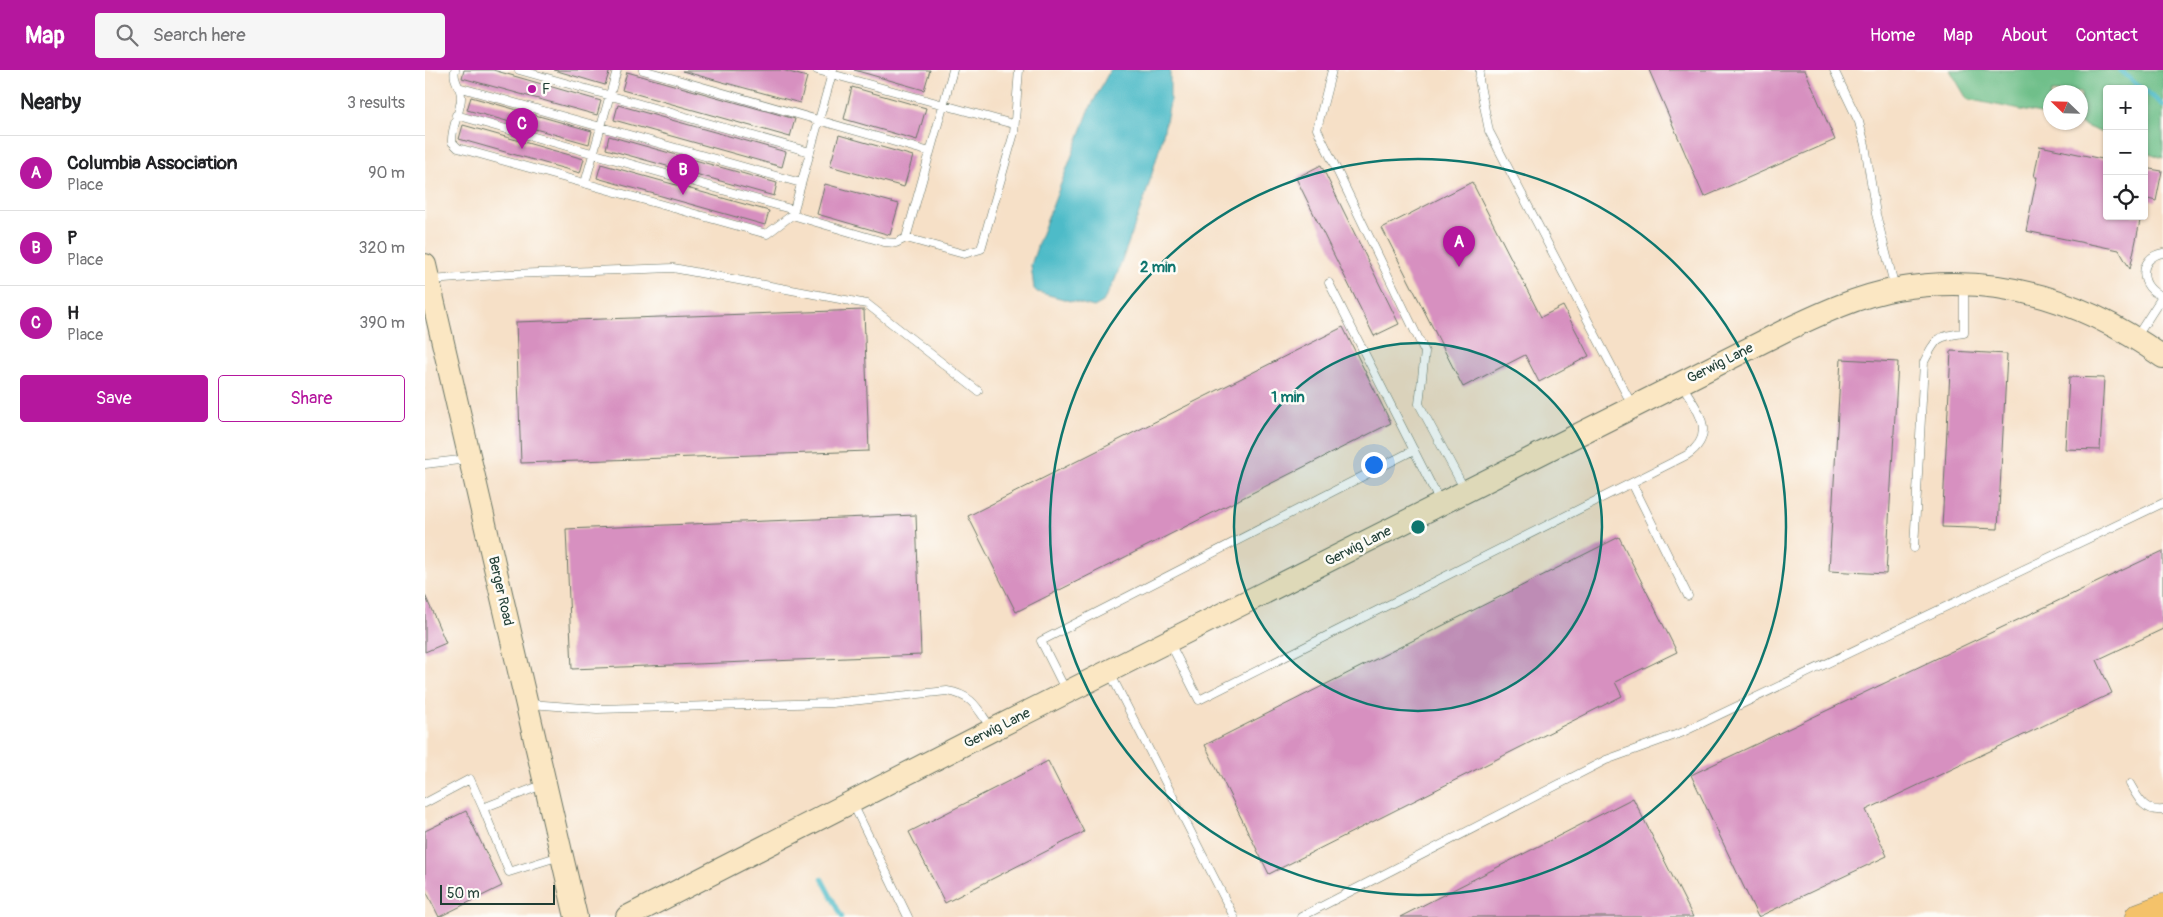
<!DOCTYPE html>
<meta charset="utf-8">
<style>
body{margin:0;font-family:Pangolin,sans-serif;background:#f6f6f6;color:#202124}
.controls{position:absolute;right:15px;top:15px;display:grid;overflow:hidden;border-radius:5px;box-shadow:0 1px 4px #0004}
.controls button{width:45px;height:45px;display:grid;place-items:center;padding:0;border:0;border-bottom:1px solid #e0e0e0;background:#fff;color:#202124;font:25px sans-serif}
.compass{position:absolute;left:1618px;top:15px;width:45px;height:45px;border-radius:50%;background:#fff;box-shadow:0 1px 4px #0004;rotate:293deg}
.scale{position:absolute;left:15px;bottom:12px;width:115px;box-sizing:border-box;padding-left:5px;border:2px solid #1f3d34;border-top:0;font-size:14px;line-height:18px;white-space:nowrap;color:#1f3d34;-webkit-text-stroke:4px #fdfcf7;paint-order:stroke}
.you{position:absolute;left:948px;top:394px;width:18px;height:18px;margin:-12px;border:4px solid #fff;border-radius:50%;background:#1a73e8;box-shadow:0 0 0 8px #1a73e833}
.badge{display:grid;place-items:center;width:32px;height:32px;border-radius:50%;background:#b5179e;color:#fff;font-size:16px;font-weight:700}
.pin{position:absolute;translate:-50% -41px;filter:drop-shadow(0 1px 2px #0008)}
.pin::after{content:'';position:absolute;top:26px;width:18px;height:15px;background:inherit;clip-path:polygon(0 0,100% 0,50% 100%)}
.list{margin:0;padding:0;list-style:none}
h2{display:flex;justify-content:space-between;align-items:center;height:65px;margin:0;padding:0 20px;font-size:21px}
h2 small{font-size:16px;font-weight:400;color:#757577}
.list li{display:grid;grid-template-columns:32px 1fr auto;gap:15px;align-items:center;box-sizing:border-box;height:75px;padding:0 20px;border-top:1px solid #e0e0e0}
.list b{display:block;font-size:19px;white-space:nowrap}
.list p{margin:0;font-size:16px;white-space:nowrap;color:#757577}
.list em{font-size:16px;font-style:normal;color:#757577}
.actions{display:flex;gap:10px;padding:15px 20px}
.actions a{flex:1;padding:11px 0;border:1px solid #b5179e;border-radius:5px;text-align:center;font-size:18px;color:#b5179e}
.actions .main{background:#b5179e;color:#fff}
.icon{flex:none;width:28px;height:28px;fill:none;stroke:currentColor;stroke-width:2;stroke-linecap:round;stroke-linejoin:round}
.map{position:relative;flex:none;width:1738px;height:847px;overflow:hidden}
header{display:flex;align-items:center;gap:30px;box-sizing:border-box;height:70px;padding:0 25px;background:#b5179e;color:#fff}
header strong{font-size:24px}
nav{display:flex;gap:28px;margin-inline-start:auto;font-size:18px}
.search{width:350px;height:45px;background:#f6f6f6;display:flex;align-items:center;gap:12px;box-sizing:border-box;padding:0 18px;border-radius:5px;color:#757577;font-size:19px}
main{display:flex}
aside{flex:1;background:#fff}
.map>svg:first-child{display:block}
</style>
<header>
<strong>Map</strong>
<div class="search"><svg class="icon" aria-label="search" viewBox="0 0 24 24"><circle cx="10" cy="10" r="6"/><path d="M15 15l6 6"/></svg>Search here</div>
<nav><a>Home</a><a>Map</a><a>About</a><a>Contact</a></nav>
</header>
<main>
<aside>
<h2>Nearby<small>3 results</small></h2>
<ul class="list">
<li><span class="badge">A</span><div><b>Columbia Association</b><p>Place</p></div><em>90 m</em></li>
<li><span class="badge">B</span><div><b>P</b><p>Place</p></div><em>320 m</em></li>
<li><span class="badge">C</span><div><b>H</b><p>Place</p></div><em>390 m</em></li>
</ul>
<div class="actions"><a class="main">Save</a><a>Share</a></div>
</aside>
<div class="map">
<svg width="1738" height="847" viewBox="0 0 1738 847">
<rect width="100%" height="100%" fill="#fdfcf7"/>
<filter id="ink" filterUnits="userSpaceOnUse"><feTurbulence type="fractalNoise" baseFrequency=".02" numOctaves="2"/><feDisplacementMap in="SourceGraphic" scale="10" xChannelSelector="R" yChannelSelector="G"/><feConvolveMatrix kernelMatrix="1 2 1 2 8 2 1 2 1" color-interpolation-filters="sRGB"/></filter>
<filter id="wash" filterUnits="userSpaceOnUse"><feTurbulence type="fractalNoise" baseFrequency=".0096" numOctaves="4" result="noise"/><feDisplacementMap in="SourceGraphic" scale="20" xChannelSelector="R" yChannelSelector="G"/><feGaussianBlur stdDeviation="1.12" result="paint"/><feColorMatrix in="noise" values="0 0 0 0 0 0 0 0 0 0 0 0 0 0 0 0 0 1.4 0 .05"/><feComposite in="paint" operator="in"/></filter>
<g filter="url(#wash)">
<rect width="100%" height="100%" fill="#f6e0c7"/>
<path fill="#6fbf8a" stroke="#477e5f" d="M1525,0H1738V88L1719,81V19H1682V65L1653,53L1656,52V22H1626L1625,46L1542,29Z"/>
<path fill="#4ebbc8" stroke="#367c7e" d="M685,0H745V33L736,73L721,124L690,210L678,232L669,237L612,222L609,219L606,195L614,171L665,38Z"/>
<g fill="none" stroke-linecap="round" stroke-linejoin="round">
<path stroke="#4ebbc8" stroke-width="4.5" d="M1695,0L1717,19
M1719,20L1738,35
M397,809L417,847"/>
</g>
<g id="blocks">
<path fill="#d790c0" d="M39,0H68L176,31L172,45L37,8Z
M129,0H185L180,15Z
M357,0L382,7L375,33L257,1Z
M429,0H505L499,20Z
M1224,0H1380L1410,70L1279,127Z
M202,2L370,49L365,67L197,20Z
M427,17L501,38L492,70L419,49Z
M46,27L167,61L164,74L42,40Z
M193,35L361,82L357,97L189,50Z
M38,55L159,89L155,103L34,69Z
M414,65L488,86L479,117L405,96Z
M184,66L352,113L349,126L181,79Z
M1615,76L1682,90V146H1716L1705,199L1694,180L1601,161L1612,107H1609Z
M176,94L344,141L340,155L172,108Z
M896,95L974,254L949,266L871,108Z
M1719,98L1737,101L1731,131L1719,128Z
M1047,112L1116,247L1138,236L1164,286L1114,312L1100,285L1038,317L957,158Z
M400,114L474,134L465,165L392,144Z
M439,240L444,381L96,393L91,252Z
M918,257L966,353L591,542L543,446Z
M1526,281L1582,284L1573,459L1517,457Z
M1416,289L1473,292L1461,504L1404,501Z
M1644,307L1679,308L1675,380L1640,379Z
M491,445L496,585L147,599L141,459Z
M1194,467L1252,582L1190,612L1197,626L844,804L780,675Z
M1738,481V559L1672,590L1687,623L1441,740L1462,786L1333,847L1266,705Z
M0,525L21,573L0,582Z
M623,691L659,762L520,833L484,762Z
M1208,728L1268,847H975Z
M41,741L77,816L14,847L0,819V761Z"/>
</g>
</g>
<g filter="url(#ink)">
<use href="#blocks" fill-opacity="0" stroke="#6a7667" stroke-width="1"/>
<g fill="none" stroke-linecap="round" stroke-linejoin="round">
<g stroke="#6a7667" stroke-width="9">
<path id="lane" d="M30,0C27,10 36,17 36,26C37,39 26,56 27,72L33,78L342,164L367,145L459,172L471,173L481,168L539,184L556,179L589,63L594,0
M94,0L385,82
M218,0L505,82
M392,0L588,54
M907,0L892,59L1000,282L994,334L1040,420
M1055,0L1054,10L1064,61L1207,335
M1409,0L1434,52L1440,75L1451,144L1470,218
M33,17L376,113
M31,45L369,140
M160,113L192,0
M368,143L408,0
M481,168L528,0
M1738,183C1712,187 1714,220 1738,226
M6,210L86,204L248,198L442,234L553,321
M904,213L1015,432
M1712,266L1737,227
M0,394L43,389
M1207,413L1263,526
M1489,478L1499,292C1511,268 1512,266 1539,263V217
M745,573L774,630L1262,385C1293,364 1272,339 1257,315
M685,603L809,847
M641,621L616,571L989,380
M105,634L172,639L407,633L522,621C548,625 552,638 566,658
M1705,714C1713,728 1719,742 1738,740
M117,715L58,738L84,802L135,786
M0,733L45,709L58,738
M428,734L483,847
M876,847L1181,690L1256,663L1738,433"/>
</g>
<g stroke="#6a7667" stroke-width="24">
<path id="secondary" d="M0,195L151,847
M202,847L567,660L1361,260C1397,243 1433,226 1472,219C1570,202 1659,230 1738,287"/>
</g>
<g stroke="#6a7667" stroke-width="29">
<path id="highway" d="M1714,847L1738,838"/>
</g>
<use href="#lane" stroke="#fff" stroke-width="8"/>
<use href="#secondary" stroke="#fbe7c3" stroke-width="22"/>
<use href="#highway" stroke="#f4c26a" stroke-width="28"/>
</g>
</g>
<circle cx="993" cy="457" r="184" fill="#0f766e" fill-opacity=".12"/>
<g fill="none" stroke="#0f766e" stroke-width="2.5">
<circle cx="993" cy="457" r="184"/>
<circle cx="993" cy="457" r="368"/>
</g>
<circle fill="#b5179e" stroke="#fdfcf7" stroke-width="2" cx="107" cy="19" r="5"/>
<g text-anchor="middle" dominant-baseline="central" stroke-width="5" stroke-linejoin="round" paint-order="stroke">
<g font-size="14" fill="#1f3d34" stroke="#fdfcf7" text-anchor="start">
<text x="117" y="19">F</text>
</g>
<g font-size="14" fill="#1f3d34" stroke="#fdfcf7">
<text transform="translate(1295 293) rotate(-27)">Gerwig Lane</text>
<text transform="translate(933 476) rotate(-27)">Gerwig Lane</text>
<text transform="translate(76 521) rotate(77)">Berger Road</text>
<text transform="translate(572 658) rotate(-27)">Gerwig Lane</text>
</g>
</g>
<circle cx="993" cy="457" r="8" fill="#0f766e" stroke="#fdfcf7" stroke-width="2.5"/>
<g font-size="15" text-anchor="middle" font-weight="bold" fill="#0f766e" stroke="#fdfcf7" stroke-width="5" stroke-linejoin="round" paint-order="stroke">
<text x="733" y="202">2 min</text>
<text x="863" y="332">1 min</text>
</g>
</svg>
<div class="controls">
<button>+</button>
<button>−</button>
<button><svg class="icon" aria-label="locate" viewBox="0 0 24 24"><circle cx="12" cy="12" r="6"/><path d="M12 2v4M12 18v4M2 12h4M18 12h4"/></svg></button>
</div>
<svg class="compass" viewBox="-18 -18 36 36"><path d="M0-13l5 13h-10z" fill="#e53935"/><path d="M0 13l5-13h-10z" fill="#757577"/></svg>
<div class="scale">50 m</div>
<div class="you"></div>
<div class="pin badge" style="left:1034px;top:197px">A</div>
<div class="pin badge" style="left:258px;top:125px">B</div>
<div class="pin badge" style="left:97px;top:79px">C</div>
</div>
</main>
